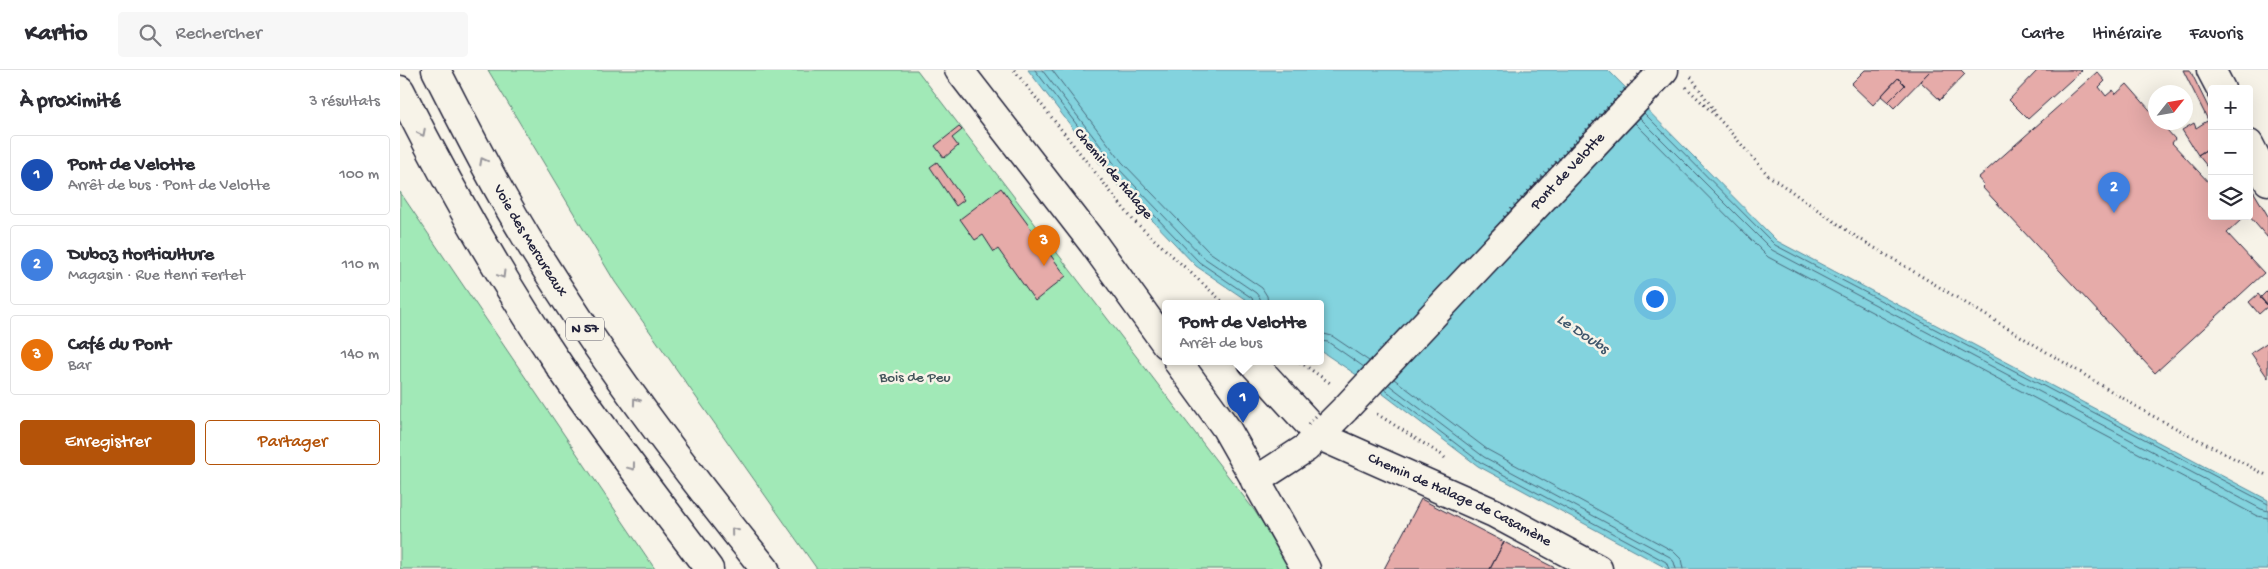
<!DOCTYPE html>
<html lang="fr">
<meta charset="utf-8">
<style>
body{margin:0;font-family:"Gochi Hand",sans-serif;background:#f7f7f7;color:#2b2b33}
.controls{position:absolute;right:15px;top:15px;display:grid;overflow:hidden;border-radius:5px;box-shadow:0 5px 20px #0002}
.controls button{width:45px;height:45px;display:grid;place-items:center;padding:0;border:0;border-bottom:1px solid #e1e1e2;background:#fff;color:#2b2b33;font:25px sans-serif}
.compass{position:absolute;left:1748px;top:15px;width:45px;height:45px;border-radius:50%;background:#fff;box-shadow:0 5px 20px #0002;rotate:59deg}
.you{position:absolute;left:1254px;top:228px;width:18px;height:18px;margin:-12px;border:4px solid #fff;border-radius:50%;background:#1a73e8;box-shadow:0 0 0 8px #1a73e833}
.badge{display:grid;place-items:center;width:32px;height:32px;border-radius:50%;background:#b45309;color:#fff;font-size:16px;font-weight:700}
.pin{position:absolute;translate:-50% -41px;filter:drop-shadow(0 1px 2px #0008)}
.pin::after{content:'';position:absolute;top:26px;width:18px;height:15px;background:inherit;clip-path:polygon(0 0,100% 0,50% 100%)}
.popup{position:absolute;left:762px;top:230px;width:162px;height:65px;box-sizing:border-box;display:grid;place-content:center;border-radius:5px;background:#fff;filter:drop-shadow(0 1px 4px #0005);font-size:16px;white-space:nowrap;color:#7c7c81}
.popup b{font-size:19px;color:#2b2b33}
.popup::after{content:'';position:absolute;left:50%;top:100%;margin-left:-10px;border:10px solid transparent;border-top-color:#fff}
.list{margin:0;padding:0;list-style:none}
h2{display:flex;justify-content:space-between;align-items:center;height:65px;margin:0;padding:0 20px;font-size:21px}
h2 small{font-size:16px;font-weight:400;color:#7c7c81}
.list li{display:grid;grid-template-columns:32px 1fr auto;gap:15px;align-items:center;box-sizing:border-box;height:80px;margin:0 10px 10px;padding:0 10px;border:1px solid #e1e1e2;border-radius:5px}
.list b{display:block;font-size:19px;white-space:nowrap}
.list p{margin:0;font-size:16px;white-space:nowrap;color:#7c7c81}
.list em{font-size:16px;font-style:normal;color:#7c7c81}
.actions{display:flex;gap:10px;padding:15px 20px}
.actions a{flex:1;padding:11px 0;border:1px solid #b45309;border-radius:5px;text-align:center;font-size:18px;color:#b45309}
.actions .main{background:#b45309;color:#fff}
.icon{flex:none;width:28px;height:28px;fill:none;stroke:currentColor;stroke-width:2;stroke-linecap:round;stroke-linejoin:round}
.map{position:relative;flex:none;width:1868px;height:499px;overflow:hidden}
header{display:flex;align-items:center;gap:30px;box-sizing:border-box;height:70px;padding:0 25px;background:#fff;border-bottom:1px solid #e1e1e2}
header strong{font-size:24px}
nav{display:flex;gap:28px;margin-inline-start:auto;font-size:18px}
.search{width:350px;height:45px;background:#f7f7f7;display:flex;align-items:center;gap:12px;box-sizing:border-box;padding:0 18px;border-radius:5px;color:#7c7c81;font-size:19px}
main{display:flex}
aside{flex:1;background:#fff}
.map>svg:first-child{display:block}
</style>
<header>
<strong>Kartio</strong>
<div class="search"><svg class="icon" aria-label="search" viewBox="0 0 24 24"><circle cx="10" cy="10" r="6"/><path d="M15 15l6 6"/></svg>Rechercher</div>
<nav><a>Carte</a><a>Itinéraire</a><a>Favoris</a></nav>
</header>
<main>
<aside>
<h2>À proximité<small>3 résultats</small></h2>
<ul class="list">
<li><span class="badge" style="background:#1a4fb4">1</span><div><b>Pont de Velotte</b><p>Arrêt de bus · Pont de Velotte</p></div><em>100 m</em></li>
<li><span class="badge" style="background:#3f7fe0">2</span><div><b>Duboz Horticulture</b><p>Magasin · Rue Henri Fertet</p></div><em>110 m</em></li>
<li><span class="badge" style="background:#e8710a">3</span><div><b>Café du Pont</b><p>Bar</p></div><em>140 m</em></li>
</ul>
<div class="actions"><a class="main">Enregistrer</a><a>Partager</a></div>
</aside>
<div class="map">
<svg width="1868" height="499" viewBox="0 0 1868 499">
<rect width="100%" height="100%" fill="#f7f3e8"/>
<filter id="ink" filterUnits="userSpaceOnUse"><feTurbulence type="fractalNoise" baseFrequency=".02" numOctaves="2"/><feDisplacementMap in="SourceGraphic" scale="10" xChannelSelector="R" yChannelSelector="G"/><feConvolveMatrix kernelMatrix="1 2 1 2 8 2 1 2 1" color-interpolation-filters="sRGB"/></filter>
<g filter="url(#ink)">
<path fill="#a1e9b7" stroke="#628679" d="M88,0H517L854,440L893,499H417L215,212Z
M0,122L255,499H0Z"/>
<path fill="#83d3de" stroke="#5c8c9d" d="M628,0H1208L1377,171L1868,430V499H1268L1078,396L970,314L921,281L920,234H852L796,196L708,104Z"/>
<g fill="none" stroke-linecap="round" stroke-linejoin="round">
<path stroke="#49697c" stroke-width="1" d="M635,0L712,101L799,192L852,228L854,234
M642,0L716,96L803,187L856,223L860,228L861,234
M652,0L722,92L808,181L862,218L867,226L868,234
M1244,43L1375,175L1868,434
M1240,48L1372,180L1861,439L1868,441
M1235,53L1368,187L1857,446L1868,448
M920,263L932,266L969,291
M920,271L928,272L964,297
M994,309L1088,380L1273,481L1281,489L1283,499
M989,315L1084,387L1270,487L1274,492L1276,499
M984,319L1080,392L1266,492L1269,499"/>
</g>
<path fill="#e6aba9" stroke="#22223b" d="M1465,0H1531L1494,38L1488,32L1505,15L1498,8L1473,35L1451,14Z
M1531,0H1561L1565,4L1540,30L1520,11Z
M1638,0H1682L1628,49L1609,30Z
M1783,0H1790L1812,45V48L1808,50Z
M1697,2L1705,11L1699,17L1706,26L1713,20L1716,24L1727,14L1756,47V52H1760L1775,69L1772,73L1812,116V146H1840L1842,149L1827,163L1864,203L1755,303L1582,117L1584,115L1578,108Z
M1498,8L1505,15L1488,32L1481,26Z
M1807,51L1812,59V72L1807,75L1809,78L1798,85L1782,60L1794,53L1796,58Z
M559,57L562,60L552,68L558,76L544,88L535,76Z
M1812,72V102L1798,85L1809,78L1807,75Z
M537,92L564,130L556,136L530,97Z
M1849,114L1868,146V168L1849,146Z
M601,118L666,206L635,231L598,179L594,182L583,165L575,170L560,149Z
M1868,220V236L1860,228Z
M1858,224L1868,236L1859,244L1849,232Z
M1868,272V308L1851,283Z
M1021,429L1104,472L1090,499H984Z
M1104,472L1157,499H1090Z"/>
<g fill="none" stroke-linecap="round" stroke-linejoin="round">
<g stroke="#22223b" stroke-width="31">
<g id="minor">
<path d="M1811,0L1821,19"/>
<path d="M1849,74L1868,111"/>
<path id="s1" d="M1101,173L1264,0"/>
<path id="s2" d="M852,292L920,366L1094,443L1198,499"/>
<path d="M855,411L906,378L945,339"/>
</g>
</g>
<g stroke="#22223b" stroke-width="31">
<path id="major" d="M559,0L693,173L766,274
M778,292L826,358L906,499"/>
</g>
<g stroke="#22223b" stroke-width="31">
<g id="highway">
<path id="s3" d="M36,0C68,63 100,126 138,186C206,295 284,399 365,499"/>
<path d="M0,20C48,116 101,209 161,298C208,367 259,432 309,499"/>
</g>
</g>
<path stroke="#22223b" stroke-width="3" stroke-dasharray="1 4" stroke-linecap="butt" d="M614,0L733,150L825,234
M1291,7L1316,43
M1286,17L1319,49L1368,105L1455,166L1749,344L1868,406
M900,292L930,313
M977,344L1042,385L1047,390"/>
<use href="#minor" stroke="#f7f3e8" stroke-width="28"/>
<use href="#major" stroke="#f7f3e8" stroke-width="28"/>
<use href="#highway" stroke="#f7f3e8" stroke-width="28"/>
<g stroke="#22223b" stroke-width="31" stroke-linecap="butt">
<path id="minor-bridge" d="M945,339L1101,173"/>
</g>
<path stroke="#22223b" stroke-width="3" stroke-dasharray="1 4" stroke-linecap="butt" d="M1104,147L1243,0
M908,354L918,344"/>
<use href="#minor-bridge" stroke="#f7f3e8" stroke-width="28"/>
</g>
<defs><path id="oneway-chevron" d="M-2-3.5L2.5 0L-2 3.5" fill="none" stroke-width="1.6" stroke-linecap="round" stroke-linejoin="round" transform="scale(1.25)"/></defs>
<g stroke="#97959a">
<use href="#oneway-chevron" transform="translate(22 63) rotate(63)"/>
<use href="#oneway-chevron" transform="translate(83 91) rotate(-118)"/>
<use href="#oneway-chevron" transform="translate(102 205) rotate(59)"/>
<use href="#oneway-chevron" transform="translate(236 331) rotate(-126)"/>
<use href="#oneway-chevron" transform="translate(232 397) rotate(53)"/>
<use href="#oneway-chevron" transform="translate(334 461) rotate(-129)"/>
</g>
</g>
<g text-anchor="middle" dominant-baseline="central" stroke-width="5" stroke-linejoin="round" paint-order="stroke">
<rect fill="#f7f3e8" stroke="#62616f" stroke-width="1" x="166" y="247.5" width="38" height="23" rx="4"/>
<g font-size="14" font-weight="bold" fill="#22223b">
<text x="185" y="259">N 57</text>
</g>
<g font-size="15" fill="#22223b" stroke="#f7f3e8">
<text stroke="none"><textPath href="#s1" startOffset="98">Pont de Velotte</textPath></text>
<text transform="translate(713 104) rotate(50)">Chemin de Halage</text>
<text stroke="none"><textPath href="#s3" startOffset="195">Voie des Mercureaux</textPath></text>
<text stroke="none"><textPath href="#s2" startOffset="254">Chemin de Halage de Casamène</textPath></text>
</g>
<g font-size="15" fill="#42545a" stroke="#f7f3e8">
<text x="515" y="308">Bois de Peu</text>
</g>
<g font-size="16" font-style="italic" fill="#3f576c" stroke="#f7f3e8">
<text transform="translate(1182 265) rotate(34)">Le Doubs</text>
</g>
</g>
</svg>
<div class="controls">
<button>+</button>
<button>−</button>
<button><svg class="icon" aria-label="layers" viewBox="0 0 24 24"><path d="M12 4l9 5-9 5-9-5zM3 14l9 5 9-5"/></svg></button>
</div>
<svg class="compass" viewBox="-18 -18 36 36"><path d="M0-13l5 13h-10z" fill="#e53935"/><path d="M0 13l5-13h-10z" fill="#7c7c81"/></svg>
<div class="you"></div>
<div class="pin badge" style="left:843px;top:353px;background:#1a4fb4">1</div>
<div class="popup"><b>Pont de Velotte</b>Arrêt de bus</div>
<div class="pin badge" style="left:1714px;top:143px;background:#3f7fe0">2</div>
<div class="pin badge" style="left:644px;top:196px;background:#e8710a">3</div>
</div>
</main>
